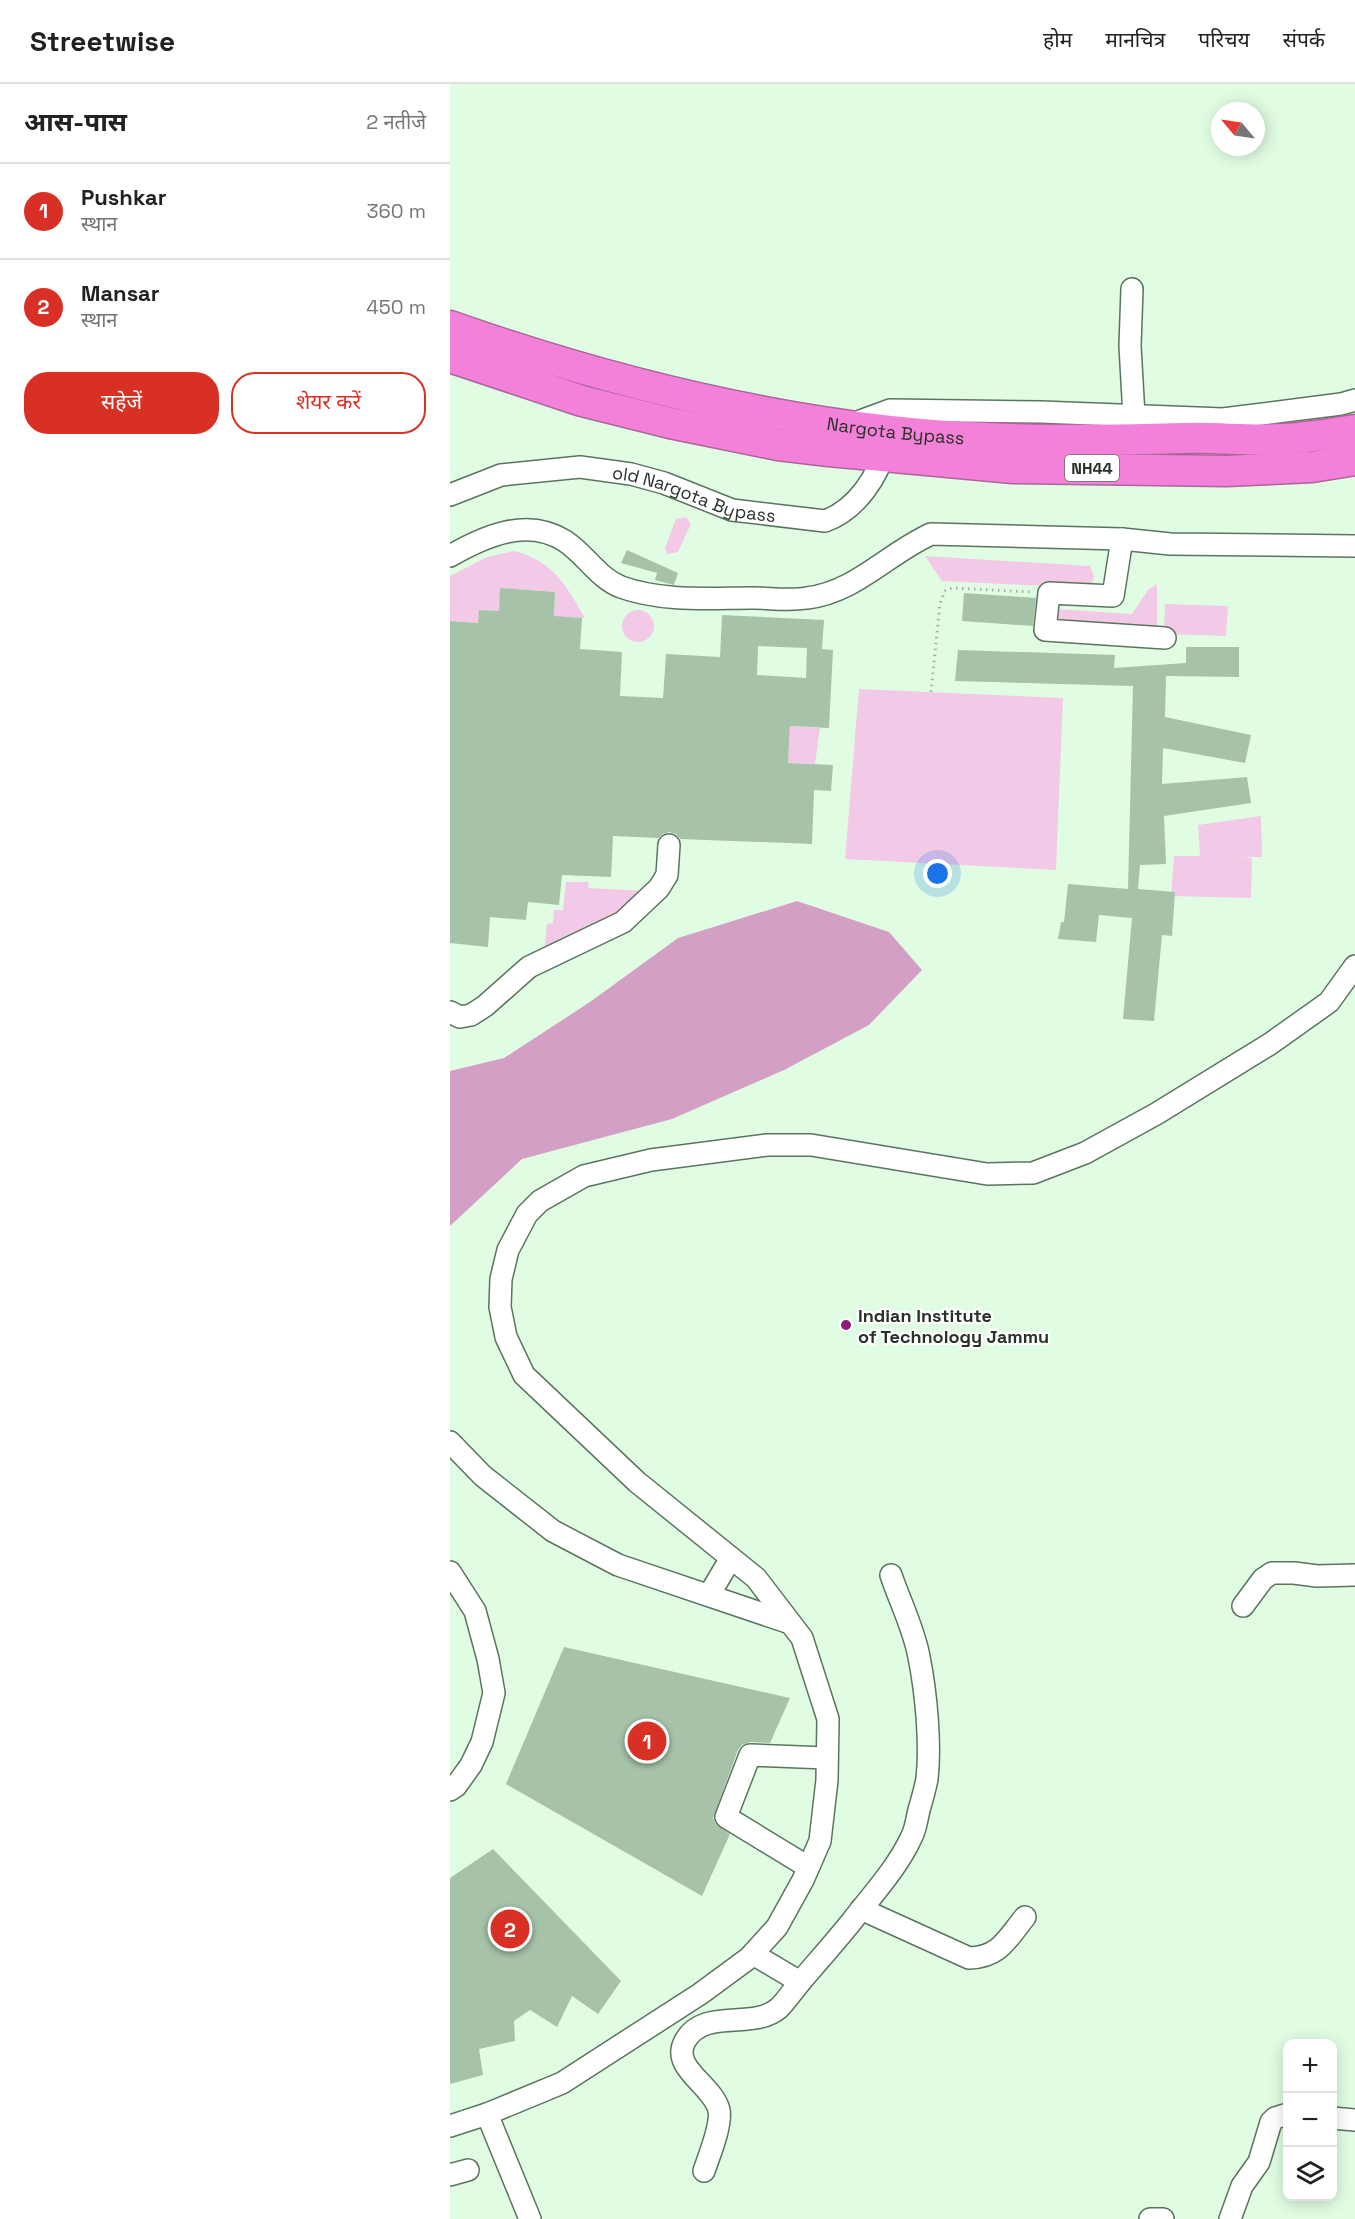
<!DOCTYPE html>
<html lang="hi">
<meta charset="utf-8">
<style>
body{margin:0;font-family:"Space Grotesk","Noto Sans Devanagari",sans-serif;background:#f2f2f2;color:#202124}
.controls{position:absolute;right:18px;bottom:18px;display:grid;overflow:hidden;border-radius:12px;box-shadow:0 3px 15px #0003}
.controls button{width:54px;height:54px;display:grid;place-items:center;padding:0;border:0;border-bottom:2px solid #e0e0e0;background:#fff;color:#202124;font:30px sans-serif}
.compass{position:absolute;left:761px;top:18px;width:54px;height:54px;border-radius:50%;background:#fff;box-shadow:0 3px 15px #0003;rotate:299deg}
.you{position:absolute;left:488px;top:790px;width:21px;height:21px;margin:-15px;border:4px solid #fff;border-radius:50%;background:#1a73e8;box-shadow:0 0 0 9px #1a73e833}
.badge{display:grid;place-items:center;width:39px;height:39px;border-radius:50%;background:#d93025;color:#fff;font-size:20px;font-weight:700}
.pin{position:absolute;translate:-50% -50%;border:3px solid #fff;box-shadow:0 2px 6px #0006}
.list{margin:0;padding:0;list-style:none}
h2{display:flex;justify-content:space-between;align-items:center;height:78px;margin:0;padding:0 24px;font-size:26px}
h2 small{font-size:20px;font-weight:400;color:#757577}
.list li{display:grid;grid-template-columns:39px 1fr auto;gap:18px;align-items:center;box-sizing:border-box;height:96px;padding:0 24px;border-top:2px solid #e0e0e0}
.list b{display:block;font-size:22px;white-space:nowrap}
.list p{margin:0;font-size:20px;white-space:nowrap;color:#757577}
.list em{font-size:20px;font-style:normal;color:#757577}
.actions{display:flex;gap:12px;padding:18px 24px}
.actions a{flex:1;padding:14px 0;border:2px solid #d93025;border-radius:24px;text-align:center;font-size:21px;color:#d93025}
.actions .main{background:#d93025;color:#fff}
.icon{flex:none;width:33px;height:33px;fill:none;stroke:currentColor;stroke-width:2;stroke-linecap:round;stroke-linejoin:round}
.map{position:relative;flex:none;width:905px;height:2135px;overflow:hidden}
header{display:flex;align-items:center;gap:36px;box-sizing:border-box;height:84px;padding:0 30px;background:#fff;border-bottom:2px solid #e0e0e0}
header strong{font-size:28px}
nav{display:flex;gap:33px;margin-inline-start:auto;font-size:21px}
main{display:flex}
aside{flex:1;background:#fff}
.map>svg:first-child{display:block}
</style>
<header>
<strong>Streetwise</strong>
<nav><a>होम</a><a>मानचित्र</a><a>परिचय</a><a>संपर्क</a></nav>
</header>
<main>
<aside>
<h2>आस-पास<small>2 नतीजे</small></h2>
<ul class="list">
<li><span class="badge">1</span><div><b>Pushkar</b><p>स्थान</p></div><em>360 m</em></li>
<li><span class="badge">2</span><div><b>Mansar</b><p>स्थान</p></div><em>450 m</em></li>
</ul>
<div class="actions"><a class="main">सहेजें</a><a>शेयर करें</a></div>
</aside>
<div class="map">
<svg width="905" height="2135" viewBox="0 0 905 2135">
<rect width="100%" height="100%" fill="#e0fde3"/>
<path fill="#f2cae7" d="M236,433L241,440L228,468L217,470L215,464L226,435Z
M65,467C105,479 115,500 135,534L104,533L105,508L51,504L49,527L29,526L28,539L0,537V492L37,473Z
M475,472L640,482L644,492L641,502L636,504L492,497Z
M707,500V550L606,544V525L682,530L698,506Z
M715,520L778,522L776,552L714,550Z
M172 542a16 16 0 1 1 32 0a16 16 0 1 1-32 0Z
M409,605L613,614L606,786L395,775Z
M340,642L370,644L365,680L338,679Z
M811,732L812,773H790L802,774L801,814L721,812L724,772H750L748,741Z
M116,798H139L138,804L198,807L185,820L94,869L97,840L103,839L104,826H113Z"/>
<path fill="#d49fc5" d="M347,817L439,848L472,886L419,941L334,986L222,1035L72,1075L0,1142V987L54,974L140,918L228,854Z"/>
<path fill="#a6c2a9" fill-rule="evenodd" d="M177,466L228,489L224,501L205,496L207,489L171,479Z
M50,504L105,508L104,532L132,534L130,565L172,568L170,612L213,614L216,570L270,573L272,531L374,536L372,565L383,566L379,644L340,642L338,679L383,681L381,707L364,706L362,760L230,755L226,750L219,748L213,750L208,754L163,752L161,793L112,791L109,821L78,818L76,836L40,833L38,863L0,859V537L28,539L29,526L49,527ZM308,562L357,564L356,594L307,591Z
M514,509L586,514L583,542L512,537Z
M736,563H789V593L716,592L715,633L801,651L795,679L713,664L712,700L797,693L801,719L714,732L716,780L690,781L688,805L725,808L722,852L712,851L704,937L673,935L682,834L649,831L646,858L608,855L611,838H614L618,800L678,805L683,602L505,597L508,566L665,571L664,584L736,579Z
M114,1563L340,1614L320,1659L300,1658L292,1661L288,1666L263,1734L266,1740L280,1750L252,1812L56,1700Z
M43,1765L171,1897L148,1930L122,1912L107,1943L80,1926L64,1937L65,1957L29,1965L33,1991L0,2000V1794Z"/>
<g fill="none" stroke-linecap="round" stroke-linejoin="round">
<g stroke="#5b745e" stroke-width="24">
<g id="minor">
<path d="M682,205L680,262L684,332"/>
<path d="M402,340L440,326L591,328L773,335L891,320L905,316"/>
<path id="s1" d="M0,411L51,391L130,383L181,390L214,399L282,426L375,437C406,426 429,392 436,361"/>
<path d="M672,455L663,512L599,509L595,546L715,554"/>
<path d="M0,472C35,452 77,433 115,457C136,471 148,494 171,503C213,518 259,514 302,514C320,514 339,517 357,514C406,508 437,470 481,450L672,455L720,460L905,462"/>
<path d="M0,928L10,933L21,931L35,922L79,883L173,838L209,804L217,791L219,761"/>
<path d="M0,1358L33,1392L103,1447L168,1481L340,1539"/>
<path d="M0,1488L25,1527L38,1575L44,1609L32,1658L21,1681L6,1702L0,1706"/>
<path d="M259,1511L281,1474"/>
<path d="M793,1522L813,1495L822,1489H844L867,1492L905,1491"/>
<path d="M358,1783L276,1733L300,1671L377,1674"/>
<path d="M411,1825L519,1874C550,1873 557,1855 575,1833"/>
<path d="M303,1870L350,1898"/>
<path d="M37,2030L80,2135"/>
<path d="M882,2034L905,2036"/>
<path d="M0,2042L37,2030L112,1999L250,1910L299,1874L327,1843L353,1796L370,1757L377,1696L378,1635L352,1554L306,1494L187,1398L74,1291L56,1253L50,1223L51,1195L58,1166L77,1130L90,1117L134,1092L201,1076L317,1061H361L537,1090L583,1089L635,1069L706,1030L820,960L879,918L905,882"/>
<path d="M254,2087C259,2072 272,2041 269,2026C263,2001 220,1984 235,1957C254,1923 302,1947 329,1924C337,1916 344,1905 352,1896C369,1876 386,1857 402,1837C423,1810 448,1783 462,1752C466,1744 467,1734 469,1726C472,1716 475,1705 477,1695C481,1659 476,1608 469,1573C464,1545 450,1518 441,1491"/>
<path d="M0,2091L18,2086"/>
<path d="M700,2135H713"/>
<path d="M780,2135L792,2102L809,2078L821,2038L825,2034L838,2030"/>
</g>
</g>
<g stroke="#ab659b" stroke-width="33">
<g id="highway">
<path id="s2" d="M0,242C142,292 290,330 440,347C537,358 637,357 735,354C767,353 800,357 832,355C856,354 881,350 905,346"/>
<path d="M0,273L132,317L220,339L328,361L379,367L563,384L776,387L862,383L905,376"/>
</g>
</g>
<path stroke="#9db4a0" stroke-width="3" stroke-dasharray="1.5 4.5" stroke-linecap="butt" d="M481,608L490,520L495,507L502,504L581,508"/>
<use href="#minor" stroke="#fff" stroke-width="21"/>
<use href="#highway" stroke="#f381d9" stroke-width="30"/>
</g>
<circle fill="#8f1b7b" stroke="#fff" stroke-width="2" cx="396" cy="1241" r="6"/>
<g text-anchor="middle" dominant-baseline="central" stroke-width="4.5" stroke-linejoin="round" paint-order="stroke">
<rect fill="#fff" stroke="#676f68" stroke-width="1.5" x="615" y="371" width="54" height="26" rx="4.5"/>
<g font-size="16" font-weight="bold" fill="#263128">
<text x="642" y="384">NH44</text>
</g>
<g font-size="18" fill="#263128" stroke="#fff">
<text stroke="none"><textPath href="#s2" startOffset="459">Nargota Bypass</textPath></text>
<text stroke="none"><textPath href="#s1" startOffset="252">old Nargota Bypass</textPath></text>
</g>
<g font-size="18" font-weight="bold" fill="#263128" stroke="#fff" text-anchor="start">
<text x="408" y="1231">Indian Institute<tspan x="408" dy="21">of Technology Jammu</tspan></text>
</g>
</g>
</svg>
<div class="controls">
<button>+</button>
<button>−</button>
<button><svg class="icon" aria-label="layers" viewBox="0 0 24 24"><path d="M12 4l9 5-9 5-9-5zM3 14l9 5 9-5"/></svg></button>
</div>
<svg class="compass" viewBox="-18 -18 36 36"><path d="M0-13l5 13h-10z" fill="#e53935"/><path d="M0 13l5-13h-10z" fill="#757577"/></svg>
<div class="you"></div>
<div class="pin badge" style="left:197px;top:1657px">1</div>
<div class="pin badge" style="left:60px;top:1845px">2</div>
</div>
</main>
